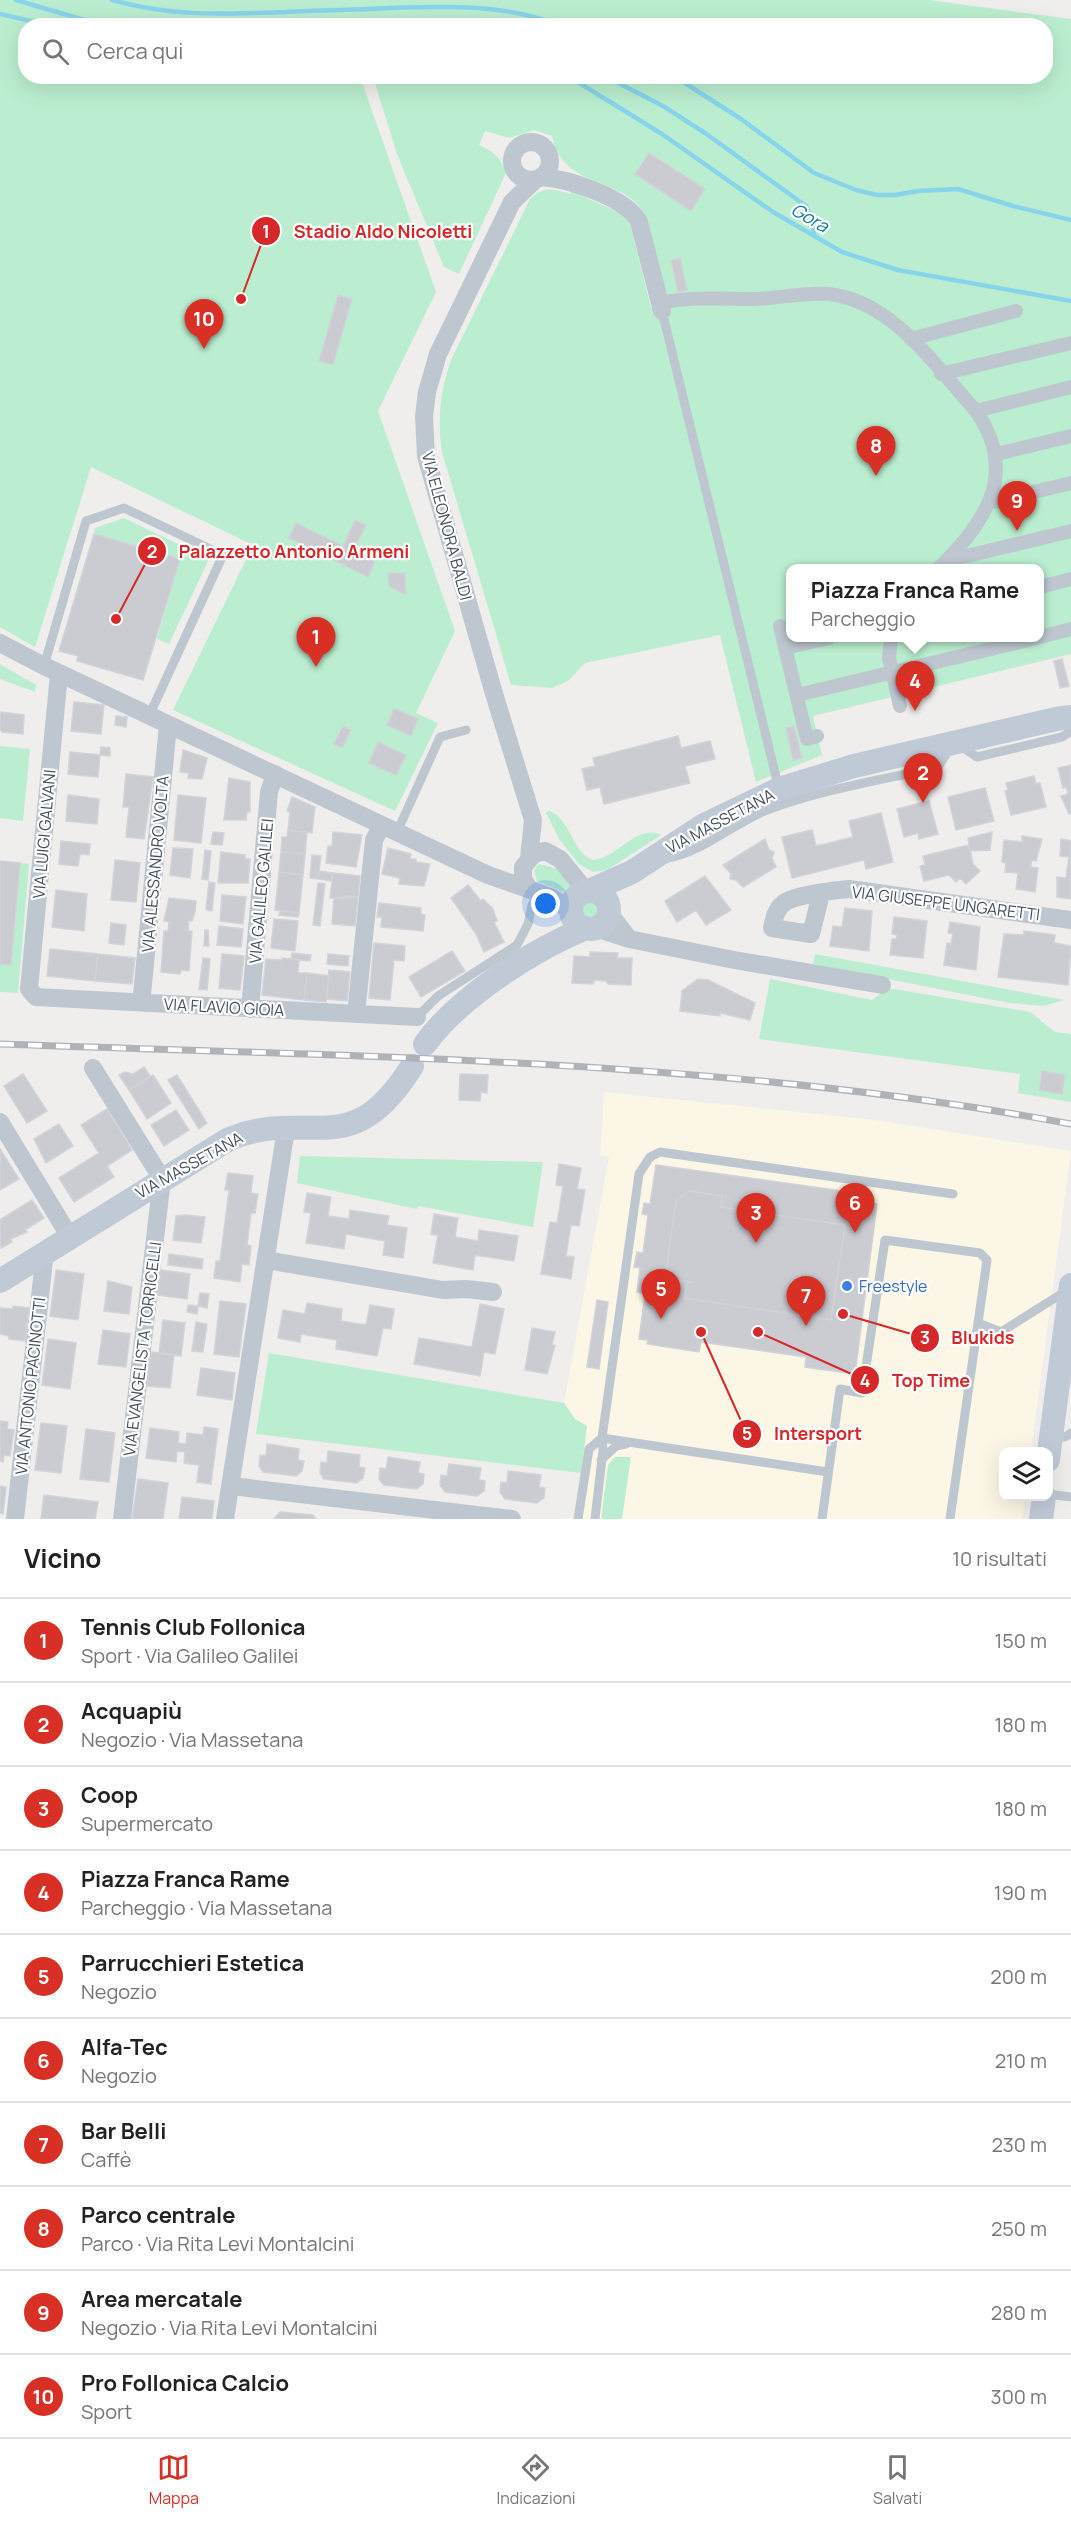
<!DOCTYPE html>
<html lang="it">
<meta charset="utf-8">
<style>
body{margin:0;font-family:Manrope,sans-serif;background:#f2f2f2;color:#222}
.controls{position:absolute;right:18px;bottom:18px;display:grid;overflow:hidden;border-radius:12px;box-shadow:0 6px 24px #0002}
.controls button{width:54px;height:54px;display:grid;place-items:center;padding:0;border:0;border-bottom:2px solid #e0e0e0;background:#fff;color:#222;font:30px sans-serif}
.you{position:absolute;left:546px;top:904px;width:21px;height:21px;margin:-15px;border:4px solid #fff;border-radius:50%;background:#1a73e8;box-shadow:0 0 0 9px #1a73e833}
.badge{display:grid;place-items:center;width:39px;height:39px;border-radius:50%;background:#d93025;color:#fff;font-size:20px;font-weight:700}
.pin{position:absolute;translate:-50% -50px;filter:drop-shadow(0 2px 3px #0008)}
.pin::after{content:'';position:absolute;top:32px;width:21px;height:18px;background:inherit;clip-path:polygon(0 0,100% 0,50% 100%)}
.popup{position:absolute;left:786px;top:564px;width:258px;height:78px;box-sizing:border-box;display:grid;place-content:center;border-radius:12px;background:#fff;filter:drop-shadow(0 2px 4px #0005);font-size:20px;white-space:nowrap;color:#767676}
.popup b{font-size:22px;color:#222}
.popup::after{content:'';position:absolute;left:50%;top:100%;margin-left:-12px;border:12px solid transparent;border-top-color:#fff}
.list{margin:0;padding:0;list-style:none}
h2{display:flex;justify-content:space-between;align-items:center;height:78px;margin:0;padding:0 24px;font-size:26px}
h2 small{font-size:20px;font-weight:400;color:#767676}
.list li{display:grid;grid-template-columns:39px 1fr auto;gap:18px;align-items:center;box-sizing:border-box;height:84px;padding:0 24px;border-top:2px solid #e0e0e0}
.list b{display:block;font-size:22px;white-space:nowrap}
.list p{margin:0;font-size:20px;white-space:nowrap;color:#767676}
.list em{font-size:20px;font-style:normal;color:#767676}
.icon{flex:none;width:33px;height:33px;fill:none;stroke:currentColor;stroke-width:2;stroke-linecap:round;stroke-linejoin:round}
.map{position:relative;flex:none;width:1071px;height:1519px;overflow:hidden}
.search{position:absolute;background:#fff;box-shadow:0 6px 24px #0002;left:18px;right:18px;top:18px;height:66px;display:flex;align-items:center;gap:15px;box-sizing:border-box;padding:0 21px;border-radius:24px;color:#767676;font-size:22px}
.sheet{height:918px;background:#fff}
nav{display:flex;justify-content:space-around;align-items:center;box-sizing:border-box;height:84px;border-top:2px solid #e0e0e0;background:#fff;font-size:16px;color:#767676}
nav a{display:grid;justify-items:center;gap:3px}
nav .on{color:#d93025}
.map>svg:first-child{display:block}
</style>
<div class="map">
<svg width="1071" height="1519" viewBox="0 0 1071 1519">
<rect width="100%" height="100%" fill="#f0eded"/>
<path fill="#fcf6e6" d="M604,1092L875,1120L1071,1151L1031,1451L1004,1452V1496L1025,1497L1022,1519H566L575,1516L587,1426L575,1419L564,1403L609,1157L600,1155Z"/>
<path fill="#bbeed0" fill-rule="evenodd" d="M0,0H929L1071,19V654L813,716L822,755L756,782L720,635L585,663L568,681L552,688L511,685L442,452C437,418 440,388 453,356L530,199C542,186 555,189 570,194L572,191L624,215L631,227L651,308L668,305L645,214C622,175 563,190 552,136L534,130L509,138L485,131L479,145C492,151 502,158 506,173L459,274L444,267L397,154L373,77L1046,76V26H26V76L360,77L436,292L378,411L455,631L416,713L438,723L395,811L173,710L253,545L91,467L35,647L0,627ZM790,568H1040V638H790Z
M124,518L209,559L169,644L157,639L180,559L94,534L95,528Z
M0,664L36,685L35,692L0,679Z
M0,746L30,749L23,821L0,818Z
M550,811C571,820 572,852 593,860C617,859 636,823 661,835L607,870L593,872L579,864L559,839L546,812Z
M20,863L29,864L18,993L0,992V964Z
M539,864L555,868L572,884L565,892L537,881L534,870Z
M579 910a11 11 0 1 1 22 0a11 11 0 1 1-22 0Z
M815,954L1065,1000L1043,1006L1009,1003L813,964Z
M770,979L872,1000L885,990L894,989L1030,1012L1055,1032L1071,1034V1102L1018,1093L1020,1074L759,1039Z
M300,1156L543,1162L533,1227L418,1206L417,1209L297,1183Z
M269,1353L564,1403L575,1419L587,1426L581,1473L256,1434Z
M615,1457H631L622,1519H601L608,1465Z"/>
<g fill="none" stroke-linecap="round" stroke-linejoin="round">
<path stroke="#88d5eb" stroke-width="4.5" d="M16,0L105,26
M112,0C173,17 223,14 285,12C320,10 355,10 390,8C447,6 507,4 562,26
M0,14L52,26
M568,76L662,134L773,212L842,252L898,270L1071,301
M605,76L663,106L705,133L806,206L813,220L814,236
M674,76L741,119L814,173L856,190L877,195H895L918,191L958,189L1013,206L1071,220"/>
</g>
<path fill="#caccd2" stroke="#d1d3d9" stroke-width="1.5" d="M649,153L705,189L691,211L635,174Z
M680,258L687,290L678,292L671,261Z
M338,295L352,299L333,365L319,361Z
M355,520L366,525L353,551L375,561L368,577L289,538L296,523L343,546Z
M94,534L180,559L143,680L77,661L78,656L59,651Z
M388,573H405L406,595L389,586Z
M1062,659L1069,686L1060,688L1054,661Z
M74,702L104,705L101,734L71,731Z
M394,708L418,719L411,736L387,725Z
M0,712L24,715L23,734L2,732L0,729Z
M116,716L127,717L126,727L115,725Z
M343,726L351,730L342,748L334,744Z
M794,726L802,758L793,760L786,728Z
M678,736L681,748L710,741L715,759L685,766L690,783L604,804L600,787L587,790L582,769L595,766L593,758Z
M378,742L406,755L396,775L369,763Z
M101,747L110,748V756L100,755Z
M183,750L207,758L202,779L188,778L189,773L180,772Z
M70,752L100,755L98,777L68,774Z
M1071,765V814H1069L1061,796L1068,794L1066,787L1063,788L1058,768Z
M126,774L153,777L144,839L126,837L129,807H123Z
M1034,776L1036,784L1040,783L1046,807L1011,815L1005,791L1008,790L1006,783Z
M229,778L250,782V812H247L246,820H224Z
M985,788L994,821L956,830L948,797Z
M68,795L99,799L97,824L66,821Z
M178,795L206,798L201,843L174,840Z
M292,797L315,807L312,833L288,830L290,812L287,811Z
M929,801L938,834L919,839L918,833L904,837L897,809Z
M881,813L893,862L866,869L864,860L792,878L782,837L812,830L816,846L821,845L853,837L849,821Z
M288,830L307,832L305,854L281,852L282,837H287Z
M213,832L224,833L222,845L211,844Z
M333,832L362,835L356,867L326,863L328,846H332Z
M992,832L990,850L970,851L968,838Z
M1022,836L1042,839L1036,861L1032,860L1031,864V867L1038,868L1035,892L1016,889L1018,873L1005,872L1006,863L1002,862L1004,840L1022,842Z
M765,839L769,850L774,852L772,858L776,867L743,887L736,880L730,879L731,874L723,865Z
M1061,839L1071,841V899L1057,897V877L1066,878L1069,857L1060,856Z
M61,841L90,844L89,855L80,854L78,866L59,864Z
M969,845L973,864L980,871L966,884L960,878L956,882L949,875L924,881L920,866L925,865L923,856Z
M173,848L193,849L190,878L170,875Z
M388,848L411,854L410,859H416V862L430,864L424,886L399,884L400,878L382,874Z
M205,850L211,851L208,880L202,879Z
M221,852L245,855V859H250L248,883H218Z
M281,852L305,854L303,875L279,872Z
M312,855L321,856L318,879L310,878Z
M115,860L140,863L136,902L111,900Z
M0,861L20,863L11,965L0,964Z
M319,871L333,873L332,881L318,879Z
M279,872L303,875L299,913L275,910Z
M333,873L360,876L358,897L330,898Z
M705,876L731,910L706,925L696,910L677,922L665,901Z
M209,882L215,883L212,911L206,910Z
M318,883L325,884L320,926L313,925Z
M468,885L481,901L483,899L493,909L497,921L494,922L504,942L484,952L476,934L451,898Z
M56,890L87,894L84,931L52,927Z
M222,895L246,897L243,924L220,921Z
M344,896L358,897L355,926L332,924L334,898L344,899Z
M169,898L196,901L195,912L192,921L189,920L188,931H192L189,971L181,970L180,974L161,972L164,931H168L169,922L164,921Z
M379,903L421,908V914L425,915L423,931L381,927L382,917H377Z
M845,908L872,911L869,951L830,946L833,926L842,927Z
M280,911L299,913L298,917L279,915Z
M894,917L927,921L923,958L890,955L892,939H896L897,935L892,934Z
M274,919L298,921L295,951L271,948Z
M950,922L980,927L976,970L944,965L947,943L951,944L953,934L948,933Z
M111,923L126,925L124,945L109,943Z
M219,926L243,929L241,947L217,945Z
M205,930H208L209,946H204Z
M1024,931L1055,935L1054,943L1071,946L1068,985L998,977L1004,934L1024,935Z
M374,943L405,946L404,961L394,960L390,1000L369,998Z
M50,949L98,954L95,981L47,976Z
M452,951L465,971L421,997L409,977Z
M590,952L618,953L617,958H632L631,985L608,984L606,981L595,980L593,984L572,983L574,956L590,957Z
M292,953L311,955L310,961L291,959Z
M98,954L135,958L132,984L95,981Z
M222,954L244,956L240,990L219,988Z
M328,954L349,956L348,966L327,964Z
M203,958L210,959L207,990L199,989Z
M282,958L299,960L298,973H307L304,1000L262,995L266,959L282,960Z
M329,970L350,972L347,1001L327,999Z
M307,973L329,976L326,1002L304,1000Z
M698,979L708,980L755,1003L750,1020L720,1013V1016L680,1011L682,991Z
M144,1067L150,1076L129,1090L119,1075L125,1072L133,1074Z
M1042,1071L1065,1075L1062,1094L1039,1090Z
M23,1074L47,1111L27,1123L4,1086Z
M460,1074L488,1075L487,1093L481,1092L480,1101L459,1100Z
M153,1075L171,1103L147,1119L129,1090Z
M177,1075L207,1123L199,1129L168,1080Z
M107,1109L132,1150L107,1166L114,1177L74,1202L59,1178L99,1153L81,1125Z
M176,1110L189,1130L164,1146L151,1125Z
M59,1124L73,1146L46,1163L34,1139Z
M0,1149L19,1179L0,1190Z
M559,1164L581,1168L577,1189L585,1190L579,1226L571,1225L566,1256L574,1257L571,1279L541,1274L550,1222L557,1223L563,1186L556,1185Z
M656,1165L849,1192L848,1199L877,1204L855,1374L805,1367L806,1357L701,1342L699,1352L647,1344L648,1340L639,1339L645,1294L637,1292L640,1268L634,1267L637,1252L643,1253L648,1215L642,1214L644,1203L650,1204Z
M228,1173L253,1176L251,1193L258,1194L255,1213H251L247,1245L251,1246L249,1265L242,1264L240,1282L214,1278L216,1261H220L229,1190H225Z
M689,1191L722,1196L721,1207L845,1225L831,1320L685,1298L687,1284L692,1282L665,1278L676,1201Z
M307,1193L331,1197L328,1216L349,1219L350,1210L389,1216L387,1225L407,1228L403,1258L383,1255L385,1241L346,1234L344,1249L306,1243L311,1213L304,1212Z
M32,1200L44,1218L25,1230L27,1232L10,1239L12,1242L1,1248L0,1220Z
M434,1214L458,1218L455,1237L478,1241L479,1230L518,1236L514,1261L475,1255L473,1270L433,1263L438,1235L431,1234Z
M185,1215L205,1217L201,1243L173,1240L176,1216Z
M169,1254L203,1259L202,1269L168,1265Z
M56,1270L84,1274L78,1320L50,1316Z
M161,1270L190,1274L187,1299L158,1295Z
M108,1281L132,1287L129,1314L104,1311Z
M200,1293L209,1294L207,1308L198,1306Z
M597,1300L608,1302L599,1369L587,1367Z
M220,1301L246,1304L239,1357L214,1354Z
M307,1303L342,1309L341,1321L366,1325L370,1305L394,1309L391,1329L383,1328L377,1356L336,1349L337,1340L301,1334L300,1342L278,1338L283,1310L305,1314Z
M480,1304L504,1309L495,1354L484,1352L480,1376L414,1364L419,1338L472,1347Z
M188,1305L198,1306L197,1314L187,1312Z
M13,1306L29,1308L25,1341L9,1339V1336L0,1334V1308L13,1309Z
M163,1320L185,1323L181,1356L159,1353Z
M196,1322L207,1324L203,1352L192,1351Z
M532,1328L555,1332L552,1345H555L547,1374L525,1370Z
M103,1330L130,1334L126,1367L98,1364Z
M48,1339L76,1343L70,1389L42,1385Z
M151,1352L174,1355L170,1388L147,1386Z
M201,1368L235,1373L232,1400L197,1395Z
M0,1421L8,1422L7,1429L14,1430L10,1456L4,1455L3,1462L0,1461Z
M41,1423L67,1426L61,1473L35,1470Z
M204,1427L218,1429L211,1484L197,1482L199,1465L184,1463L185,1452L177,1451L176,1462L146,1458L150,1428L179,1432L178,1443L186,1444L187,1433L203,1435Z
M86,1429L115,1433L109,1482L80,1479Z
M267,1444L299,1449L298,1460L304,1461L302,1471L296,1476L263,1472L259,1466L260,1455L266,1456Z
M328,1451L360,1455L359,1467L365,1468L363,1478L357,1483L324,1479L320,1473L321,1462L327,1463Z
M388,1457L420,1462L418,1473L424,1474L423,1484L416,1489L384,1485L379,1479L380,1468L386,1469Z
M449,1464L481,1468L479,1480L485,1481L484,1491L477,1496L445,1492L440,1485L441,1475L447,1476Z
M508,1471L541,1475L539,1487L545,1488L544,1498L537,1503L505,1499L500,1492L501,1482L507,1483Z
M138,1479L168,1483L163,1519H132Z
M0,1486L6,1487L3,1514L0,1513Z
M44,1495L98,1502L95,1519H41Z
M182,1497L214,1501L212,1519H179Z
M280,1512L313,1515L316,1519H274Z"/>
<g fill="none" stroke-linecap="round" stroke-linejoin="round">
<path stroke="#bec7d0" stroke-width="9" d="M662,311L779,789
M44,666L86,521L124,508L223,555L149,716
M397,832L440,737L466,730
M668,858C703,852 734,823 767,810C822,789 882,780 938,767L954,742L977,757L1062,737L1071,731
M417,1017L438,996L517,945L528,924L532,905L539,894
M978,1323L1001,1332L1066,1291
M1052,1436L1065,1437L1071,1433
M601,1460L616,1446L626,1444
M1048,1494L1071,1497
M578,1519L589,1449L602,1438L828,1472
M595,1519L603,1450L602,1438L639,1174L650,1157L660,1152L953,1194
M822,1519L840,1389L862,1393L885,1240L980,1253L987,1260L950,1519"/>
<path stroke="#bec7d0" stroke-width="14" d="M660,303C693,296 723,299 756,299C780,298 805,292 829,294C893,301 936,367 976,411C1019,473 986,522 939,568
M911,339L1016,311
M941,374L1071,343
M976,411L1071,387
M997,454L1071,436
M988,503L1071,483
M946,561L1071,531
M1040,587L1071,579
M780,626L807,739L817,736
M1040,637L1071,629
M891,638L889,658L900,706
M785,648L829,638
M797,695L1037,638"/>
<path stroke="#bec7d0" stroke-width="18" d="M512 161a19 19 0 1 1 38 0a19 19 0 1 1-38 0Z
M542,177C569,179 627,198 639,222L662,311
M0,643L44,666L488,875L553,898L571,912
M59,674L29,989L36,997L417,1017
M529,859L533,820L495,697L426,456L424,416L427,392L438,354L512,202L535,180
M529,889L523,879V867L534,854L545,851L560,859L586,891
M821,894L811,934L772,928C774,918 776,909 784,903C794,895 836,890 849,889L1071,920
M609,913L629,939
M595,928L629,939L734,960L882,985
M144,1003L142,995L168,725
M250,1009L269,792L275,774
M356,1014L374,840L382,825
M93,1068L162,1179L122,1519
M0,1122L70,1237
M266,1260L443,1290L466,1289L493,1292
M231,1486L512,1519
M15,1519L45,1252
M225,1519L286,1129"/>
<path stroke="#c0cad7" stroke-width="24" d="M589,891L632,872L704,825L779,789L854,766L1056,719L1071,717
M571 910a19 19 0 1 1 38 0a19 19 0 1 1-38 0Z
M425,1044C459,997 533,950 586,928
M0,1281L229,1139C310,1106 350,1166 412,1066
M1048,1460L1071,1285
M1041,1519L1044,1496"/>
<g stroke="#afb2b8" stroke-width="7">
<path id="rail" d="M0,1044C358,1057 718,1058 1071,1124"/>
</g>
<use href="#rail" stroke="#fff" stroke-width="4.5" stroke-dasharray="14" stroke-linecap="butt"/>
</g>
<circle fill="#3f7fe0" stroke="#fff" stroke-width="2" cx="847" cy="1286" r="6"/>
<g text-anchor="middle" dominant-baseline="central" stroke-width="4.5" stroke-linejoin="round" paint-order="stroke">
<g font-size="16" fill="#46505b" stroke="#fff">
<text transform="translate(447 526) rotate(75)">VIA ELEONORA BALDI</text>
<text transform="translate(720 821) rotate(-28)">VIA MASSETANA</text>
<text transform="translate(44 834) rotate(-85)">VIA LUIGI GALVANI</text>
<text transform="translate(155 864) rotate(-85)">VIA ALESSANDRO VOLTA</text>
<text transform="translate(261 891) rotate(-85)">VIA GALILEO GALILEI</text>
<text transform="translate(946 903) rotate(7)">VIA GIUSEPPE UNGARETTI</text>
<text transform="translate(224 1007) rotate(3)">VIA FLAVIO GIOIA</text>
<text transform="translate(189 1165) rotate(-29)">VIA MASSETANA</text>
<text transform="translate(142 1349) rotate(-83)">VIA EVANGELISTA TORRICELLI</text>
<text transform="translate(30 1386) rotate(-84)">VIA ANTONIO PACINOTTI</text>
</g>
<g font-size="16" fill="#366cbe" stroke="#fff" text-anchor="start">
<text x="859" y="1286">Freestyle</text>
</g>
<g font-size="18" font-style="italic" fill="#0c7ea0" stroke="#fff">
<text transform="translate(810 217) rotate(30)">Gora</text>
</g>
</g>
<path fill="none" stroke="#d62828" stroke-width="2" d="M241 299L266 231M116 619L152 551M843 1314L925 1338M758 1332L865 1380M701 1332L747 1434"/>
<g fill="#d62828" stroke="#fff" stroke-width="2">
<circle cx="241" cy="299" r="6"/>
<circle cx="116" cy="619" r="6"/>
<circle cx="843" cy="1314" r="6"/>
<circle cx="758" cy="1332" r="6"/>
<circle cx="701" cy="1332" r="6"/>
<circle cx="266" cy="231" r="15"/>
<circle cx="152" cy="551" r="15"/>
<circle cx="925" cy="1338" r="15"/>
<circle cx="865" cy="1380" r="15"/>
<circle cx="747" cy="1434" r="15"/>
</g>
<g font-size="18" text-anchor="middle" font-weight="bold" fill="#fff">
<text x="266" y="238">1</text>
<text x="152" y="558">2</text>
<text x="925" y="1344">3</text>
<text x="865" y="1387">4</text>
<text x="747" y="1440">5</text>
</g>
<g font-size="18" text-anchor="middle" font-weight="bold" fill="#d62828" stroke="#fff" stroke-width="4.5" stroke-linejoin="round" paint-order="stroke">
<text x="383" y="238">Stadio Aldo Nicoletti</text>
<text x="294" y="558">Palazzetto Antonio Armeni</text>
<text x="983" y="1344">Blukids</text>
<text x="931" y="1387">Top Time</text>
<text x="818" y="1440">Intersport</text>
</g>
</svg>
<div class="controls">
<button><svg class="icon" aria-label="layers" viewBox="0 0 24 24"><path d="M12 4l9 5-9 5-9-5zM3 14l9 5 9-5"/></svg></button>
</div>
<div class="you"></div>
<div class="pin badge" style="left:316px;top:667px">1</div>
<div class="pin badge" style="left:923px;top:803px">2</div>
<div class="pin badge" style="left:756px;top:1243px">3</div>
<div class="pin badge" style="left:915px;top:711px">4</div>
<div class="popup"><b>Piazza Franca Rame</b>Parcheggio</div>
<div class="pin badge" style="left:661px;top:1319px">5</div>
<div class="pin badge" style="left:855px;top:1233px">6</div>
<div class="pin badge" style="left:806px;top:1326px">7</div>
<div class="pin badge" style="left:876px;top:476px">8</div>
<div class="pin badge" style="left:1017px;top:531px">9</div>
<div class="pin badge" style="left:204px;top:349px">10</div>
<div class="search"><svg class="icon" aria-label="search" viewBox="0 0 24 24"><circle cx="10" cy="10" r="6"/><path d="M15 15l6 6"/></svg>Cerca qui</div>
</div>
<section class="sheet">
<h2>Vicino<small>10 risultati</small></h2>
<ul class="list">
<li><span class="badge">1</span><div><b>Tennis Club Follonica</b><p>Sport · Via Galileo Galilei</p></div><em>150 m</em></li>
<li><span class="badge">2</span><div><b>Acquapiù</b><p>Negozio · Via Massetana</p></div><em>180 m</em></li>
<li><span class="badge">3</span><div><b>Coop</b><p>Supermercato</p></div><em>180 m</em></li>
<li><span class="badge">4</span><div><b>Piazza Franca Rame</b><p>Parcheggio · Via Massetana</p></div><em>190 m</em></li>
<li><span class="badge">5</span><div><b>Parrucchieri Estetica</b><p>Negozio</p></div><em>200 m</em></li>
<li><span class="badge">6</span><div><b>Alfa-Tec</b><p>Negozio</p></div><em>210 m</em></li>
<li><span class="badge">7</span><div><b>Bar Belli</b><p>Caffè</p></div><em>230 m</em></li>
<li><span class="badge">8</span><div><b>Parco centrale</b><p>Parco · Via Rita Levi Montalcini</p></div><em>250 m</em></li>
<li><span class="badge">9</span><div><b>Area mercatale</b><p>Negozio · Via Rita Levi Montalcini</p></div><em>280 m</em></li>
<li><span class="badge">10</span><div><b>Pro Follonica Calcio</b><p>Sport</p></div><em>300 m</em></li>
</ul>
</section>
<nav>
<a class="on"><svg class="icon" aria-label="map" viewBox="0 0 24 24"><path d="M3 6l6-2 6 2 6-2v14l-6 2-6-2-6 2zM9 4v14M15 6v14"/></svg>Mappa</a>
<a><svg class="icon" aria-label="directions" viewBox="0 0 24 24"><path d="M12 3l9 9-9 9-9-9zM9 14v-3h6M13 9l2 2-2 2"/></svg>Indicazioni</a>
<a><svg class="icon" aria-label="saved" viewBox="0 0 24 24"><path d="M7 4h10v16l-5-4-5 4z"/></svg>Salvati</a>
</nav>
